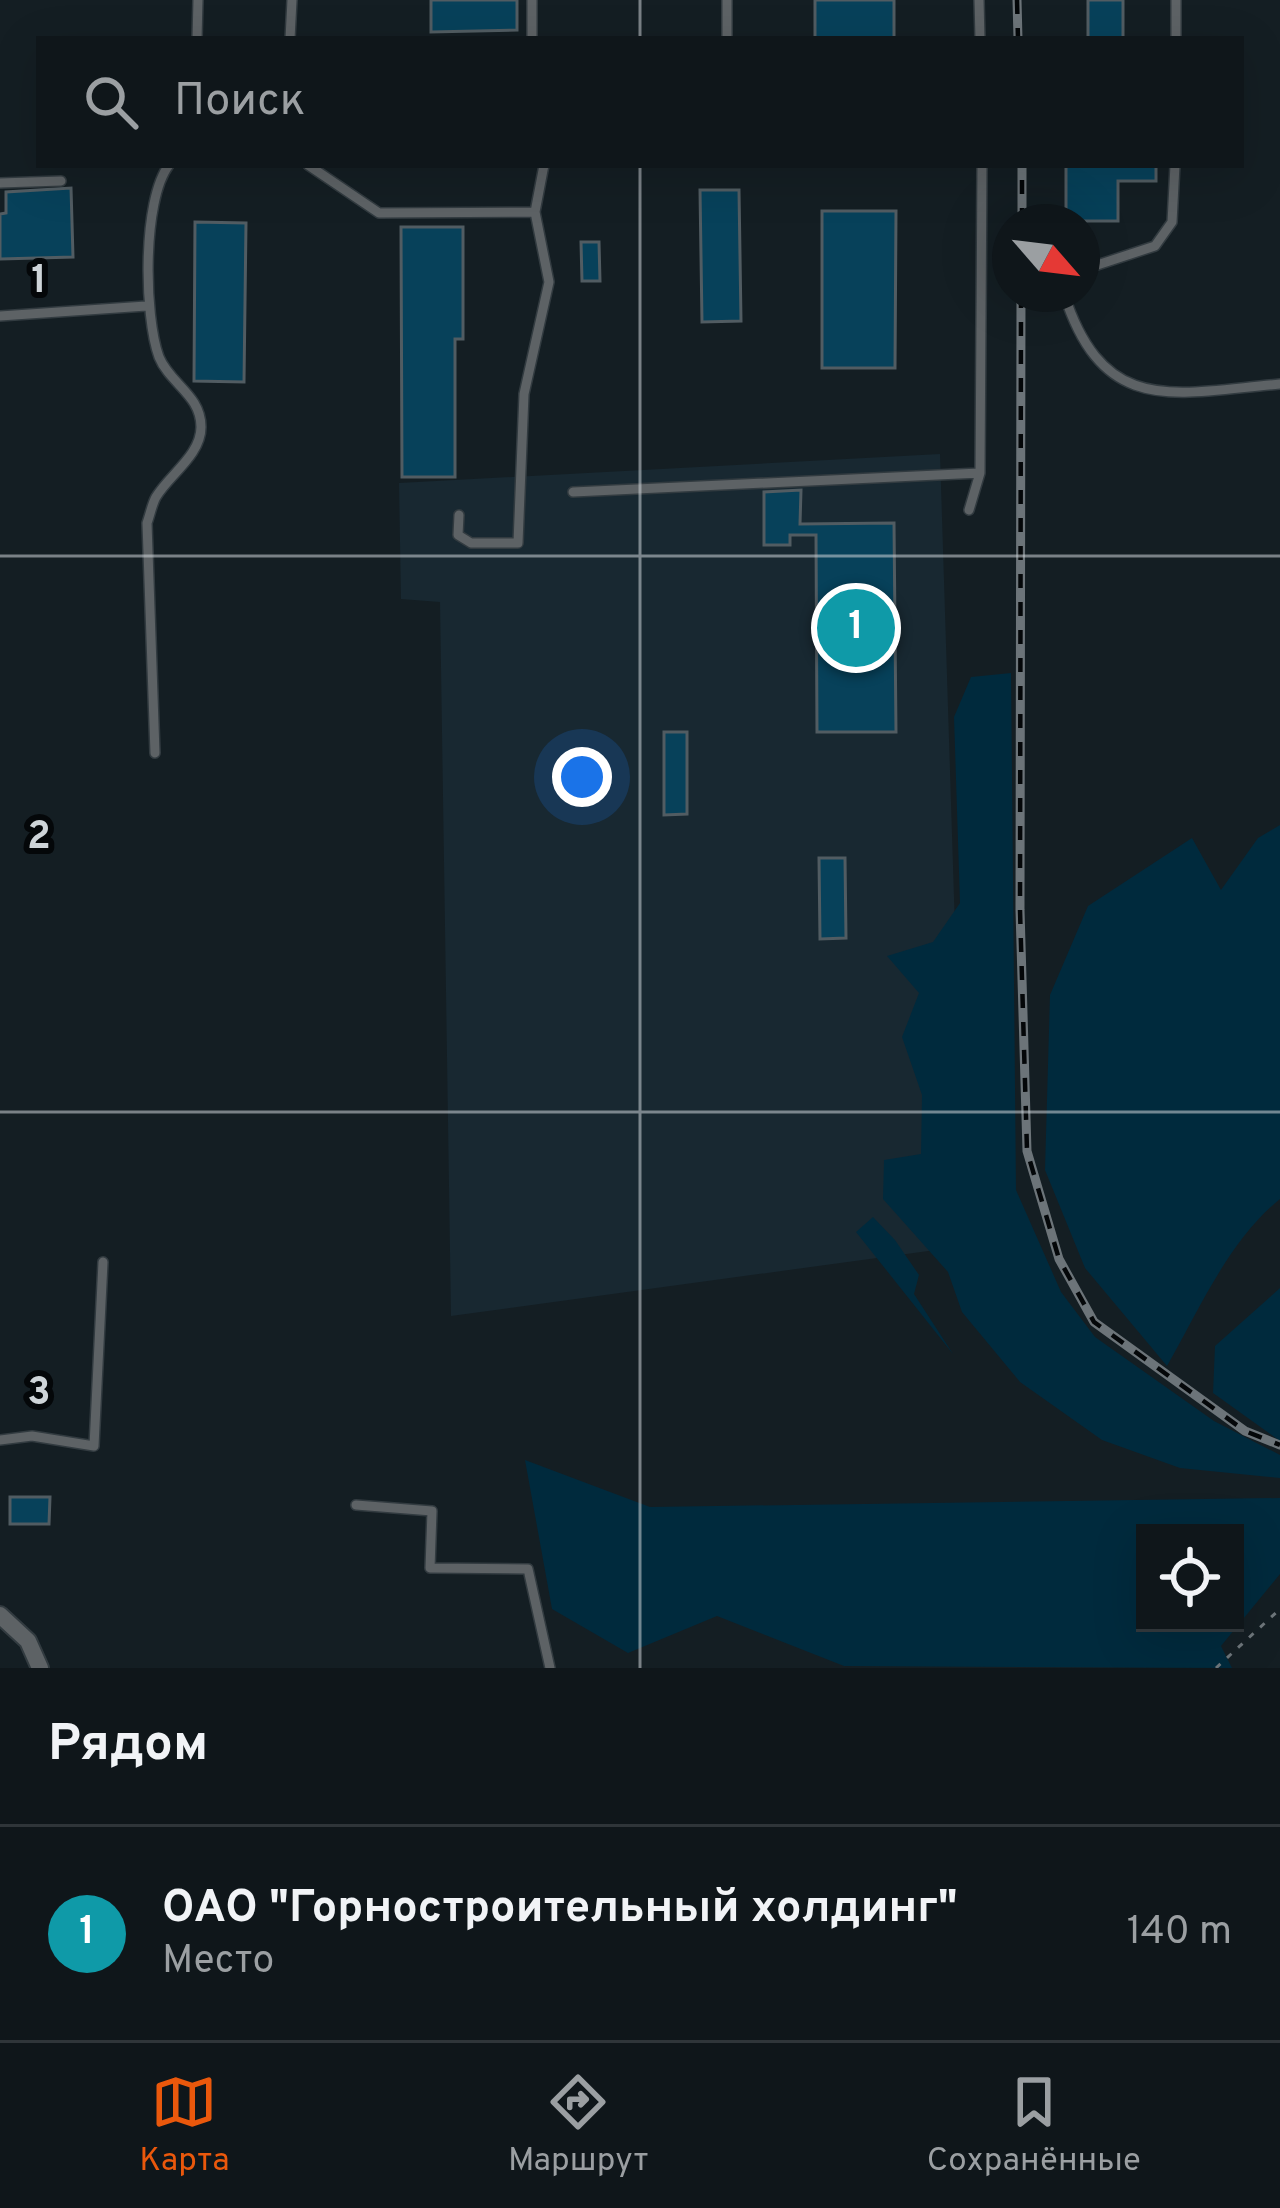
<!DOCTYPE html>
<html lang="ru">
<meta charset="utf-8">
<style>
body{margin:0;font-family:Overpass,sans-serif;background:#1d2327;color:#f1f3f6}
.controls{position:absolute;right:36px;bottom:36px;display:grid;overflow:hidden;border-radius:0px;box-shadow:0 12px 48px #0002}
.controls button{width:108px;height:108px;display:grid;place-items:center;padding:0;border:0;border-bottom:3px solid #2f3539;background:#0f161a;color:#f1f3f6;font:60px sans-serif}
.compass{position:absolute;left:992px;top:204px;width:108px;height:108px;border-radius:50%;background:#0f161a;box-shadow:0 12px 48px #0002;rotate:118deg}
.you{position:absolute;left:582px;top:777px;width:42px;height:42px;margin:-30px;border:9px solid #fff;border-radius:50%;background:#1a73e8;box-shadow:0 0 0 18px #1a73e833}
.badge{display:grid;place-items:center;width:78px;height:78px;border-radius:50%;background:#ea580c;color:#fff;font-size:39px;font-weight:700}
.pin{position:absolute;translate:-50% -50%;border:6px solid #fff;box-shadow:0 3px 12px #0006}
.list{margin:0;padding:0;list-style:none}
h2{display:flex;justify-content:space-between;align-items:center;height:156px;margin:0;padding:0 48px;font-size:51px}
h2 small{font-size:39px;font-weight:400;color:#9b9fa2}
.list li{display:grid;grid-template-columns:78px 1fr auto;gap:36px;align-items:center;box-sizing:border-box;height:216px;padding:0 48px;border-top:3px solid #2f3539}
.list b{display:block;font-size:45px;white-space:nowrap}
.list p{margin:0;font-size:39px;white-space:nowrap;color:#9b9fa2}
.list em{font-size:39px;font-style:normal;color:#9b9fa2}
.icon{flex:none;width:66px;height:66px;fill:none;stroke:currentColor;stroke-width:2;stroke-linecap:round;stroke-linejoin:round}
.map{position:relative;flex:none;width:1280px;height:1668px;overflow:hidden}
.search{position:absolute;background:#0f161a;box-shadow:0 12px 48px #0002;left:36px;right:36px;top:36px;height:132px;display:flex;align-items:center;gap:30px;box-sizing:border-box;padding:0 42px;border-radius:0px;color:#9b9fa2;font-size:45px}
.sheet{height:372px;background:#0f161a}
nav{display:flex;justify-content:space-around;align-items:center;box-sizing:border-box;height:168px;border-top:3px solid #2f3539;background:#0f161a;font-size:33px;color:#9b9fa2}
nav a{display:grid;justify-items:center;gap:6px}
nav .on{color:#ea580c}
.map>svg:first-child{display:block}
</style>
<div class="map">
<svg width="1280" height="1668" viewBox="0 0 1280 1668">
<rect width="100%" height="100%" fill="#141e23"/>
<path fill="#182831" d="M940,454L965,1246L451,1316L440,602L401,599L399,483Z"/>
<path fill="#002a3d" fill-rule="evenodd" d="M1011,673L1016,1190L1061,1292L1095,1337L1214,1421L1280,1455V1478L1180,1468L1102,1440L1020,1382L962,1312L948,1272L883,1199L884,1160L921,1154L922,1095L902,1037L919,993L887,956L933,942L960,903L954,717L971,677Z
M1280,825V1199C1229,1240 1199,1310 1167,1366L1085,1268L1045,1170L1050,995L1088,906L1192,838L1221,890L1258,838Z
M873,1217L895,1240L919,1275L914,1294L953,1354L856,1232Z
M1280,1288V1441L1213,1393L1215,1346Z
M525,1460L650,1507L1280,1498V1574L1221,1646L1232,1668L844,1666L717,1616L628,1653L552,1609ZM1145,1533H1235V1623H1145Z"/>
<path fill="#07415a" stroke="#515c62" stroke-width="3" d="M431,0H517V30L431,32Z
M815,0H894V39H815Z
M1088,0H1123V39H1088Z
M1066,165H1156V181H1118V221H1066Z
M71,188L73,257L0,259V214L6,213V192Z
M700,190H739L741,321L702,322Z
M822,211H896L895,368H822Z
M195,222L246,223L244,382L194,381Z
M401,227H463V339H455V477H402Z
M581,242H599L600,281H582Z
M801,490L800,524L894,523L896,732H817L816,535H790V545H764V492Z
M664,732H687V814L664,815Z
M819,858H845L846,938L820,939Z
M10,1497H50L49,1524H10Z"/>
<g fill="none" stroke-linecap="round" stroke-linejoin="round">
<g stroke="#323b40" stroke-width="12">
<path id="service" d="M727,0V39
M979,0L980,39
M1176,0V39
M197,39L198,0
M290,39L292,0
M532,39V0
M308,165L379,213L535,212
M0,183L61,181
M1082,270L1155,246L1172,222L1175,165
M1064,294C1104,418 1175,393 1280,384
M0,316L146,306
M573,492L980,473
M969,510L980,473L982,165
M459,515L458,535L471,543H518L524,394L549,282L535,212L544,165
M155,753L147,523C150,515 152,504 156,497C169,475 201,455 201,427C201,395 170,384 159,357C144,316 142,200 169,165
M0,1440L32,1436L94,1446L103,1262
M356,1505L432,1511L430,1568L528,1569L550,1668"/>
</g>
<g stroke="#323b40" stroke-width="20">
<path id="minor" d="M0,1615L28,1641L40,1668"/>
</g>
<path stroke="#6e767b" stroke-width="3" stroke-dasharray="6 9" stroke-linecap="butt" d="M1216,1668L1280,1609"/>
<use href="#service" stroke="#5d6265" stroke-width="9"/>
<use href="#minor" stroke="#5d6265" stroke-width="16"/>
<g stroke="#6c7479" stroke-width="9">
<path id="rail" d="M1017,0L1018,39
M1022,222V165
M1021,294L1020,910L1027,1151L1059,1259L1094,1322L1245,1431L1280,1445"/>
</g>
<use href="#rail" stroke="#040709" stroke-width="4.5" stroke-dasharray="14" stroke-linecap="butt"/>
</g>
<path fill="none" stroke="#ced4d8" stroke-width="3" stroke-opacity="0.55" d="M640,0V39M640,165V1668M0,556H1280M0,1112H1280"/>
<g font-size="39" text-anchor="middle" font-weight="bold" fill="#ced4d8" stroke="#040709" stroke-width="12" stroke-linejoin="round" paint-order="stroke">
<text x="39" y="292">1</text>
<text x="39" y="848">2</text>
<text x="39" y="1404">3</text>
</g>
</svg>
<div class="controls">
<button><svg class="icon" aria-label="locate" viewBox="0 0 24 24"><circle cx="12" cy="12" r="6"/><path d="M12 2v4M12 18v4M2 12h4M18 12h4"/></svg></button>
</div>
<svg class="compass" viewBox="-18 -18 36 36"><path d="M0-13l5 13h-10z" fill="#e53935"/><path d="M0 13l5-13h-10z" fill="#9b9fa2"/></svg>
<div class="you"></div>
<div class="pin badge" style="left:856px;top:628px;background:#0f9aa8">1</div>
<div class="search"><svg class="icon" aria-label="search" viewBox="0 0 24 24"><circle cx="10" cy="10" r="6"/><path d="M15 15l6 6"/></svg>Поиск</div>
</div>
<section class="sheet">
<h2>Рядом<small></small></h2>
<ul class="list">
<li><span class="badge" style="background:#0f9aa8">1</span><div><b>ОАО &quot;Горностроительный холдинг&quot;</b><p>Место</p></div><em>140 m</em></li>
</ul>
</section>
<nav>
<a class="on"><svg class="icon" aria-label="map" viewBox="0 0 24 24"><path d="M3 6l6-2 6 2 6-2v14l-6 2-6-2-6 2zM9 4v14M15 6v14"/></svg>Карта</a>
<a><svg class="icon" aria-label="directions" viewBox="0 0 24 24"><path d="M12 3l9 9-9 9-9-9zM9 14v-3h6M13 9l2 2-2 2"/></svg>Маршрут</a>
<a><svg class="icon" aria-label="saved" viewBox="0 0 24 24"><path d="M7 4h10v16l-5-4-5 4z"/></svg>Сохранённые</a>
</nav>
